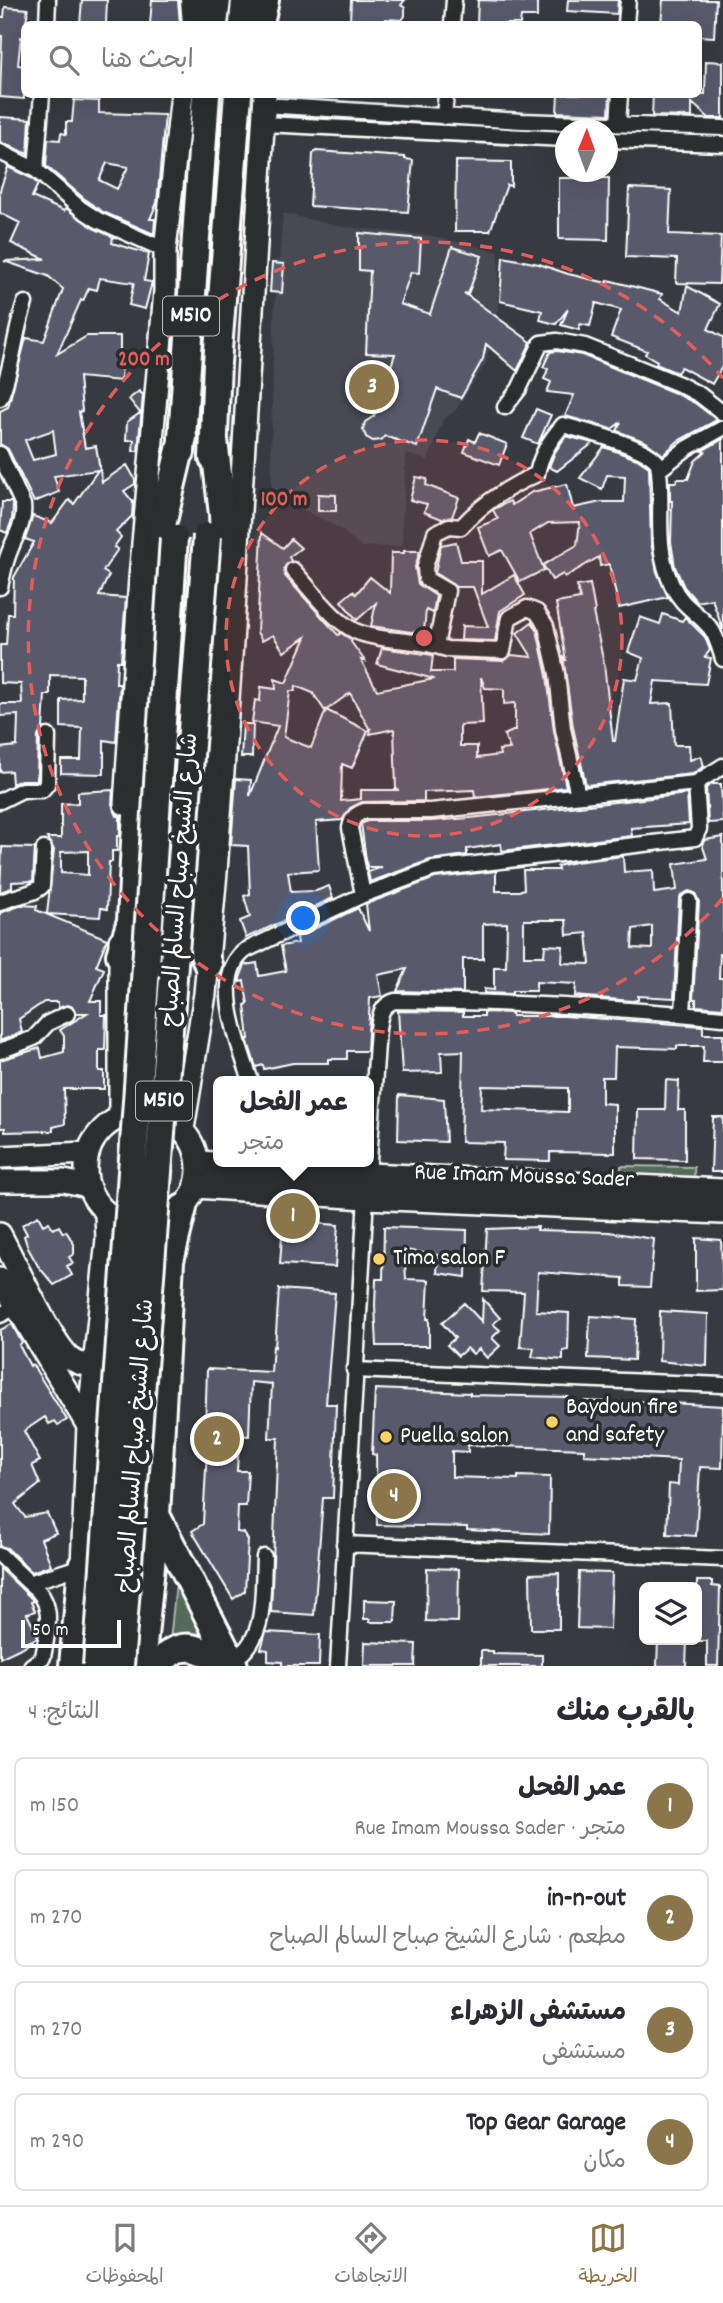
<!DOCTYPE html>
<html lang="ar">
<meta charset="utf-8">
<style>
body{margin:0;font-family:Dekko,"Playpen Sans Arabic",sans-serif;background:#f2f2f3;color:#2b2b33;direction:rtl}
.controls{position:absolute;right:21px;bottom:21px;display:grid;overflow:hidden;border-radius:10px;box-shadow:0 7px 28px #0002}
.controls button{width:63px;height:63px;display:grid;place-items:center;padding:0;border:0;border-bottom:2px solid #e1e1e2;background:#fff;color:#2b2b33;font:35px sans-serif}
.compass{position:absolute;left:555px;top:119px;width:63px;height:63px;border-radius:50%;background:#fff;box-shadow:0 7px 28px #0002;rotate:1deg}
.scale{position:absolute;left:21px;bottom:18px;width:100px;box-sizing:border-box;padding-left:7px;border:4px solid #fff;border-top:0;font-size:19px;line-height:24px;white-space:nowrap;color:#fff;-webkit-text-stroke:5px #2a2d2e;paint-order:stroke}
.you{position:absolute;left:304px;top:919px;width:24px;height:24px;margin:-18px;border:5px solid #fff;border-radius:50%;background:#1a73e8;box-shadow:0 0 0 10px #1a73e833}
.badge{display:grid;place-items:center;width:46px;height:46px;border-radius:50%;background:#8a764a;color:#fff;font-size:23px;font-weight:700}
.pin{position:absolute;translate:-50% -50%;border:4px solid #fff;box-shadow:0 2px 7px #0006}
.popup{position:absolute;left:213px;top:1076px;width:161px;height:91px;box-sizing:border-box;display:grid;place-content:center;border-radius:10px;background:#fff;filter:drop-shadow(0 2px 5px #0005);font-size:23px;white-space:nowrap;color:#7c7c81}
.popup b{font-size:26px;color:#2b2b33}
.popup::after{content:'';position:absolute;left:50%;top:100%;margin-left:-14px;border:14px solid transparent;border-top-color:#fff}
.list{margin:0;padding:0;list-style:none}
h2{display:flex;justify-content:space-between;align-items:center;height:91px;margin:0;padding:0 28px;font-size:30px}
h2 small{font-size:23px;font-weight:400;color:#7c7c81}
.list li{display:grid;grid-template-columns:46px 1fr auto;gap:21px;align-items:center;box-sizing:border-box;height:98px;margin:0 14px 14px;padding:0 14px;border:2px solid #e1e1e2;border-radius:10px}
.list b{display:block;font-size:26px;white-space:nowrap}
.list p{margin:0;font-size:23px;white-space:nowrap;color:#7c7c81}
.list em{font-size:23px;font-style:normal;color:#7c7c81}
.icon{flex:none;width:38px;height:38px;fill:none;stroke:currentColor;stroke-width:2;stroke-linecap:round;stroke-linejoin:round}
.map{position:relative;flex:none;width:723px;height:1666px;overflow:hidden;direction:ltr}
.search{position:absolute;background:#fff;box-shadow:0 7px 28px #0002;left:21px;right:21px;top:21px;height:77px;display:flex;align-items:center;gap:18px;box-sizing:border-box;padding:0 24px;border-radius:10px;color:#7c7c81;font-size:26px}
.sheet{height:539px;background:#fff}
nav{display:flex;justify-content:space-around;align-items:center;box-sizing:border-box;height:98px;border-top:2px solid #e1e1e2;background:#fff;font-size:19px;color:#7c7c81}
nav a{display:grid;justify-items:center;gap:4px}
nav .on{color:#8a764a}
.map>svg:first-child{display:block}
</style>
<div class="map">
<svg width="723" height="1666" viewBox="0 0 723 1666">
<rect width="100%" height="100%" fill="#383a41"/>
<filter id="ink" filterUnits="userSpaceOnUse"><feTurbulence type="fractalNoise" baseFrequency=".0143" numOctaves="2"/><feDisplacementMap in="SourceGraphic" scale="14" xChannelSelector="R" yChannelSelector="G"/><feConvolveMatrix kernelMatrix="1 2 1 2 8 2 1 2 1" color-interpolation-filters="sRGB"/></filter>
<g filter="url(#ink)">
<path fill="#464852" d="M283,213L337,226L433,236L499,252L498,307L486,363L456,410L443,420L428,460L406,454L402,526L403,546L361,547L339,528L272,494L271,439L274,314Z"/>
<path fill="#546b59" stroke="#aab5ac" stroke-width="2" d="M621,1166L694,1167L695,1184L621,1179Z
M177,1573L211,1641C197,1634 185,1635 170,1641Z"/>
<path fill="#595a6c" stroke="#fff" stroke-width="2" fill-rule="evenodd" d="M82,0H107L106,24H80Z
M152,0H178L180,24H150Z
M351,0H405L401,5L405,8V16L402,20L386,19V22L350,21Z
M478,0L537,2V17H521L520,24H477Z
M568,0H618L617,14L567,11Z
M663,0H716L714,37L698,36V24H661Z
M5,7L28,9L24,38L21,37L18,65L24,66V99L0,97L2,36H0V17H4Z
M706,61L723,62V118H709L692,103V117L652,116L653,94H705Z
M558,94H610L609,114L557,112Z
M74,100L99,101V113L165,115L157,203L150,219H155L154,234L103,212L87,201L46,166L48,139L60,140L61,133L66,134V122H72ZM107,163L128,167L117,189L99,180Z
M0,117L30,119L28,154L0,142Z
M316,151L405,157V159L413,160L408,212L310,206L313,154Z
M456,161L511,162V186L507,185L490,231H455Z
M8,167L31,178L38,184L32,197L64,211L66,208L93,228L113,237L112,243L149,254L144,281L152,282L145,309L129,305L134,283L100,278L97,290L89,288L83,301L81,300L57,354L87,336H120V363H122L121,381L79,377L82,411L79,412L85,448L96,446L102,482L127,465L135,479V484L124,491L133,502L132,516L116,532L121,537L114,547L118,549L103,571L109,575L99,596L126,598L121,661H117L116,684H120L116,742L104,740V774L61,773V760H81L82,728L61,727V700L82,699V676L50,675V695H45L43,728L38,736L37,780H21L12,784L11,771L0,772V748L17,746L18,715L0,716V704H22L21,684L0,683V645H6L8,614H13L14,577L34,542L25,539L33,516L52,523L69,500L74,504L98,470L54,476L59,492L34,502L8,449L0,444V411L8,407L26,338L44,341L63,289L48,276L4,261L45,259L11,243L20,223L0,213V190ZM53,430L56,454L33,460L25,440Z
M559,178H609L608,240L559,239Z
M629,188L671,190L669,234L721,236L719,284L676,283L677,259L626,257Z
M359,233L421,239L419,273L411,272L400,304L430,314L452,247L482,256L468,294L464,293L531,342L517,371L486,344L483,359L461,398L437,389L417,447L385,436L381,440L373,441L366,437L363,430L365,422L374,416L395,354L366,353L370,271L359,270Z
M503,257L539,264L568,274L607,283L608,280L662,294L660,299L682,312L687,286L720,304L708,329L723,337V365L712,384L681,367L677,373L656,364L657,361L645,354L647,351L611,337L621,310L596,303L590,326L580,324L579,330L561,325L568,309L556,324L540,320L542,311L500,301Z
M272,263L284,264L282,293L270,292Z
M557,351L582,355L675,393L695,403L717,420L678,441L663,455L646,442L617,431L621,422L612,429L565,416L574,395L547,392L551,382L544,379L548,369L543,367L550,352Z
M139,391L143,395L138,451H133L134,440H126L127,422L140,413L129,399Z
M536,409L551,415L538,444L523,438Z
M479,433L507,444L499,465L464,452L469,439L475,442Z
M566,436L593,443L557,471L549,467L555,452Z
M723,439V630L712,599L697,602L684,587L675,567L671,542L672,501H670V482H676L677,479H688L695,461L705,452L702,451Z
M604,447L637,459L649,467L651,543L657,572L668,597L619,608L609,564L600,566L599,557L565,577L563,574L552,580L543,565L577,545L580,522L548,523L530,534L544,570L520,582L502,550L489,556L478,527L498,519L493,510L496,508L510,501L512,505L532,492L567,484L573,508L601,502H624L625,476L607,475L602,489L580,478Z
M416,477L427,479L426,485L459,498L452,517L442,519L424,512L427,504L410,500Z
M318,494L336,495V511H318Z
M2,502H11L13,507L12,520L7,533L0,530Z
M262,533L283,548L291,539L301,548L289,557L291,561L284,568L285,576L338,635L341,633L352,640L351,642L365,661L361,660L377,690L434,679L377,664L382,648L433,655L431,672H453V659L503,661L511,655L532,657L517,633L532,622L537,630L547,676L554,731L566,787L475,797L474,790L424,792V801L362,802L350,808L342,820L316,822L319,870L288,872L291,892L316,891L329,886L333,898L246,938L240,921L250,917L244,896L250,894L248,846L231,845L236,779L251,780L250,796L278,726L252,722L255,700L260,701L261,687L276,689L275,679L286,683L306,637L284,652L273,635L262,641L257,632ZM481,677L485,688L504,689V704L515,703V730L504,735L510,749L499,750L500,755L477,758V746H460V725L483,724ZM296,686L313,693L325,711L350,693L370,730L371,728L370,734L394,729L396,789L399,790H361V799L341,801L342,764L352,768L368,731L326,710L311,748L284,737L290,691H295Z
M456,542L461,561H482V594L514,575L525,595L500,611L495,641L461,640L462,626L488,627L473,587H456L435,573L441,545Z
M404,551H420L415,567L418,584L436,596L433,613L426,610L424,631L411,632L371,626L376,603L357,620L341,601L353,591L356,594L370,577L390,593L391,553H404Z
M590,584L595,611L593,612L604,664L613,741H615L624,678L637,680L643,658L628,652L640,617L660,624L663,614L682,621L685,617L705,637L710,650L705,657L711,658L706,684L655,681L651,704L672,703L674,745H689L690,760L701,756L704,766L693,774L586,785L573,727L563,656L566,661L556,603L580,599L577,586Z
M243,724H253L252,757H241Z
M712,784H721L723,822L708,823L706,788Z
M113,790L112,804L117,816H120V836H117V851H112V862H109L107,909L101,908L100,917L47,914L54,850L47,838H61V804L78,803V792ZM88,851V875L61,873V852Z
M687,794L689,824L631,828L632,836L536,847L502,851L501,844L467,849V855L430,860L370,882L368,872L382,867H367L361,824L367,821H431L470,818Z
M723,837V954H720L719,978H723V1008L696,1006V999H693L699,902L695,893L689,891L681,895L679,900L674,998L638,996V1000L632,1001L575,996L576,984L536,982V991H512V994L484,993V989L494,990V967H506L507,923L483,924V959H463V993L397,991L407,969L378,975L382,996L370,998L367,1051H347V1059H328V1063H293L264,1069L263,1065L256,1067L247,1039H249L245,1005L248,1004L244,981L240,982V978L245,965L257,963L259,976L286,971L281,946L298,943L297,937L358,908L369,931L366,904L435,878L496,871V891H519L524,889L523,870H558L557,866L575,862L623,856L624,872L653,870L654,893L677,890L674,864L707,859L702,844L705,840ZM524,920H566L567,935L587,933L590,964L562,963L563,946L545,945L544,956H524ZM652,926V949L632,948L633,929Z
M2,847L35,848L33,881L12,882V888L0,892Z
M22,905L37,906L36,910L107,939L96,966L104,969L90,1001H101V1015H106L105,1050H99V1071H104V1089H64L65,1124L53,1127V1131L5,1132V1128H0V1060L40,1048L42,1058L64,1052V1036L60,1030L87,1013H76L73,1007L68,1005L58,1008V1002H44L19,1019L22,1032L0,1041V913Z
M398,1011L463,1012V1016H484V1012L512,1013V1016H564L703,1026V1034H723V1062H703L704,1046H677V1049L615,1047L614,1077H602V1103L615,1104V1153L550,1152V1161L503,1160L504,1143L461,1142L463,1051L441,1052L442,1072L402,1073ZM482,1086L568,1088V1112L481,1109Z
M666,1080L679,1081L678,1110H685V1160L637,1159L638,1110H665Z
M399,1095L444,1099L446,1142L398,1140Z
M713,1117H723V1172H711Z
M38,1216L43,1225L49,1222L53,1229L59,1226L63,1233L66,1231L74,1244V1254L69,1257L73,1263L67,1266L72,1275L54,1285L38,1266L28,1248L24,1236L27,1234L22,1225Z
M283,1221L338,1225L335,1267L280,1264Z
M384,1227L467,1230L466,1277L437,1273L438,1255L404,1250L406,1279L429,1280L427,1319H429V1346H377L375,1306L376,1279H383Z
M538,1227L537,1230L609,1232L654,1239L650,1287L623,1286V1278L538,1272L536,1311L569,1313L568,1350L563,1351V1360L532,1357L534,1348L520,1347L524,1292L483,1291L487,1229Z
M696,1238L721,1240L723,1290L696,1291Z
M279,1289L335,1293L326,1404H336L333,1498H323L314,1615L271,1612L278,1438H269L272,1384L251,1382L249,1436L239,1435L237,1471H248L246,1506H238L237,1532L244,1533L248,1540L245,1591L233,1599L192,1531L203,1524L207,1450L221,1451L205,1431L207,1369L271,1372L273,1346L275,1347Z
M483,1299L500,1318L493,1324L500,1330L492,1338L500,1346L487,1358L479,1349L473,1354L467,1348L458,1356L447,1345L455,1338L442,1323L464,1303L482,1322Z
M660,1311L708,1314L707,1366L659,1361Z
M590,1316L636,1319L634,1360L588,1358Z
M12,1324L22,1343L19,1345L30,1366L32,1364L67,1420L58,1425L55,1421L49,1424L45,1417L24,1431L40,1461L32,1465L40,1484L15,1504L25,1517L47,1513L56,1533L41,1539L51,1565L32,1572L7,1548L0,1546V1330Z
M375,1389L470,1393V1395L568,1397L567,1410L585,1411V1401L635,1403V1401L723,1406L722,1468L700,1467L696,1536L667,1534L669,1484L678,1485L679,1460L584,1455V1449L468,1445V1452L452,1451V1477L518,1479V1476L550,1477L549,1534L467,1530V1527L377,1525L376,1455L372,1454Z
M0,1568L34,1601L31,1602L35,1611L27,1614L37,1634V1638L26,1643L27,1645L0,1658Z
M427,1568L459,1569L458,1622L426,1621Z
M579,1572L612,1573L610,1629L577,1628Z
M559,1573V1629H531L530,1574Z
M697,1581H712V1586L720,1587L718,1666H707V1641H697Z
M364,1600L396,1601L395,1622H369L370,1619H364Z
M266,1632L320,1635L319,1666H282V1662L268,1661V1650L261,1649Z
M658,1640H687L686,1666H657Z
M365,1642L416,1644L415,1666H364Z
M481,1651H493V1654L542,1655V1666H481Z"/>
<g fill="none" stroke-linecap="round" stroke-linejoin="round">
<g stroke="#fff" stroke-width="19">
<path id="street" d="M47,24L48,0
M452,24L454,0
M626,24L628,0
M264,105L522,121L723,128
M444,117L446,94
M264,124L566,139
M618,124L620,94
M608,140L723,144
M0,152L36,170L81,209L98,220L165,250
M36,170L42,94
M0,398C13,368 14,334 25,303
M505,407L519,389L541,343L557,341L585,346L679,384L700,395L723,413
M0,454L23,505C25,522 17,533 11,548C5,561 3,574 0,587
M659,470L687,448L723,428
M293,570C311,589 336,625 360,633C385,642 411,639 436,646
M578,795L563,729L557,674L546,626L537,612L527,608L509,618L503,651L447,649L436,646L447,591L426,579L425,567L435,533L449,526L461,527C483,503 507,487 537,474C541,454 550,440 563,425C584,431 647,446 658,463C665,506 652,543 672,585C682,607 698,612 711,629C717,637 720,650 723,659
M0,801L22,790H42L47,784L48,736
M363,895L350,828C352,818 355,814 365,811H431L696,783L723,766
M0,903C13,895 32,896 42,886L44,849
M683,1014L689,901
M0,1051L34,1038L48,1023L67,1014
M251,1081C240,1048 210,975 246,950L363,895L433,869L695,838L699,829L696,783
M368,1175L378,1029C380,1015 381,1005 395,1001C505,1002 614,1007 723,1018
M0,1315L16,1307
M354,1370L723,1385
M344,1544L723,1559
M0,1555L29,1583L82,1566
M29,1583C56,1601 48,1629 43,1657L31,1666
M231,1661C268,1641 262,1594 264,1557
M338,1666L366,1197"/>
</g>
<g stroke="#fff" stroke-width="26">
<path id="secondary" d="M125,804L140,578L165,291V250L182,94
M86 1169a56 56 0 1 1 112 0a56 56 0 1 1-112 0Z
M120,1117V941
M183,1129L205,994L216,872L233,628L265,94
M0,1157L87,1153
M0,1181H64L88,1186
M0,1234C15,1261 52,1345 73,1360C80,1365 87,1365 94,1365
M0,1279L88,1426
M82,1566L88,1426L107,1239L106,1214"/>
</g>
<g stroke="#fff" stroke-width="28">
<path id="primary" d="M199,1163L368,1175L723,1191
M196,1186L366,1197L723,1212"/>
</g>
<g stroke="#fff" stroke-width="32">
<path id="highway" d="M194,0L196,24
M214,24L217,0
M243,24L245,0
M260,24L265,0
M181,452L206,94
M213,458L217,363L238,94
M120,955L131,921L135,842L159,545L163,521L183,437
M208,965L202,948L198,912L224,537L223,514L214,440
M156,1515L234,1666
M73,1666L82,1566
M141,1666L156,1515L170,1261L183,1208
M158,1666C180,1635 203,1649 228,1666"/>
</g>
<use href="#street" stroke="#2a2d2e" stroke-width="14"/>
<use href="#secondary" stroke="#2a2d2e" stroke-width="21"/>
<use href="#primary" stroke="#2a2d2e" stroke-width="23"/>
<use href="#highway" stroke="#2a2d2e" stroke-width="26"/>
<g stroke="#fff" stroke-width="32" stroke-linecap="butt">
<path id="highway-bridge" d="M97,1666L139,1073L174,538
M120,1666L207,536"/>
</g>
<use href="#highway-bridge" stroke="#2a2d2e" stroke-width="26"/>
</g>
</g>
<circle cx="424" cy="638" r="198" fill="#e05e5e" fill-opacity=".12"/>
<g fill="none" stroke="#e05e5e" stroke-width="3.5" stroke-dasharray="12 9">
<circle cx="424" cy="638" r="198"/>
<path d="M723 898A396 396 0 1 1 723 378"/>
</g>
<g fill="#ffd166" stroke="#2a2d2e" stroke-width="2.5">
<circle cx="379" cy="1259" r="7"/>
<circle cx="552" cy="1422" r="7"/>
<circle cx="386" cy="1437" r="7"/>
</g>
<g text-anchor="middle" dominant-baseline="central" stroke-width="7" stroke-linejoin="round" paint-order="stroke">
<g fill="#2a2d2e" stroke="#bfc0c0" stroke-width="2">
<rect x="163" y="296.5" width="56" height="39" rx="5"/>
<rect x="136" y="1081.5" width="56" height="39" rx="5"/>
</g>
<g font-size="23" font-weight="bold" fill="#fff">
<text x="191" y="316">M510</text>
<text x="164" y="1101">M510</text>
</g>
<g font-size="24" fill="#fff" stroke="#2a2d2e">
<text transform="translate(181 880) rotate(-86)">شارع الشيخ صباح السالم الصباح</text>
<text transform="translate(524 1177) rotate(2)">Rue Imam Moussa Sader</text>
<text transform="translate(137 1446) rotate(-86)">شارع الشيخ صباح السالم الصباح</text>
</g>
<g font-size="24" fill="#fff" stroke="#2a2d2e" text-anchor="start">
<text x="393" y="1259">Tima salon F</text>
<text x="566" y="1408">Baydoun fire<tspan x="566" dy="28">and safety</tspan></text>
<text x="400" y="1437">Puella salon</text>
</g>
</g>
<circle cx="424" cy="638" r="10" fill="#e05e5e" stroke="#2a2d2e" stroke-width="3.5"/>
<g font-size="21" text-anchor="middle" font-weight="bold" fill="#e05e5e" stroke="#2a2d2e" stroke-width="7" stroke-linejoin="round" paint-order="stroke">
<text x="144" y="365">200 m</text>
<text x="284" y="505">100 m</text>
</g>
</svg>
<div class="controls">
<button><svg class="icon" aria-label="layers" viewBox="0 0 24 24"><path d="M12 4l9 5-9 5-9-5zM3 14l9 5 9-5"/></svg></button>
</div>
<svg class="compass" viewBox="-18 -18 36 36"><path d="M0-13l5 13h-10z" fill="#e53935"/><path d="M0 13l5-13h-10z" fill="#7c7c81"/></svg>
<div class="scale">50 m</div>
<div class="you"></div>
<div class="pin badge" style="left:293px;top:1216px">1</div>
<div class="popup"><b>عمر الفحل</b>متجر</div>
<div class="pin badge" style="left:217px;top:1439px">2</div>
<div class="pin badge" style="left:372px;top:387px">3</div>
<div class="pin badge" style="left:394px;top:1496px">4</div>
<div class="search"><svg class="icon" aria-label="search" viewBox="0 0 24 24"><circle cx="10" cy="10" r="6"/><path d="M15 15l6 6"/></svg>ابحث هنا</div>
</div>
<section class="sheet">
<h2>بالقرب منك<small>النتائج: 4</small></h2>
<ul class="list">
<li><span class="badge">1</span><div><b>عمر الفحل</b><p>متجر · Rue Imam Moussa Sader</p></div><em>150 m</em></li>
<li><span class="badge">2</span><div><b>in-n-out</b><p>مطعم · شارع الشيخ صباح السالم الصباح</p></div><em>270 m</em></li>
<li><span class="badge">3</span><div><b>مستشفى الزهراء</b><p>مستشفى</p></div><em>270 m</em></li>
<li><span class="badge">4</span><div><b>Top Gear Garage</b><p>مكان</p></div><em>290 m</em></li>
</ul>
</section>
<nav>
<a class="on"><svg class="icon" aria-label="map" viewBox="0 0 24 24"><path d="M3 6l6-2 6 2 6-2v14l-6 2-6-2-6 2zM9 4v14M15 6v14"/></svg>الخريطة</a>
<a><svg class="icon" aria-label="directions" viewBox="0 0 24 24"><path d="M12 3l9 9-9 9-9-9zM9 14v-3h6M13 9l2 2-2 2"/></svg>الاتجاهات</a>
<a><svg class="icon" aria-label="saved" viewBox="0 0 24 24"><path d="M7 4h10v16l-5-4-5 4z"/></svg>المحفوظات</a>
</nav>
